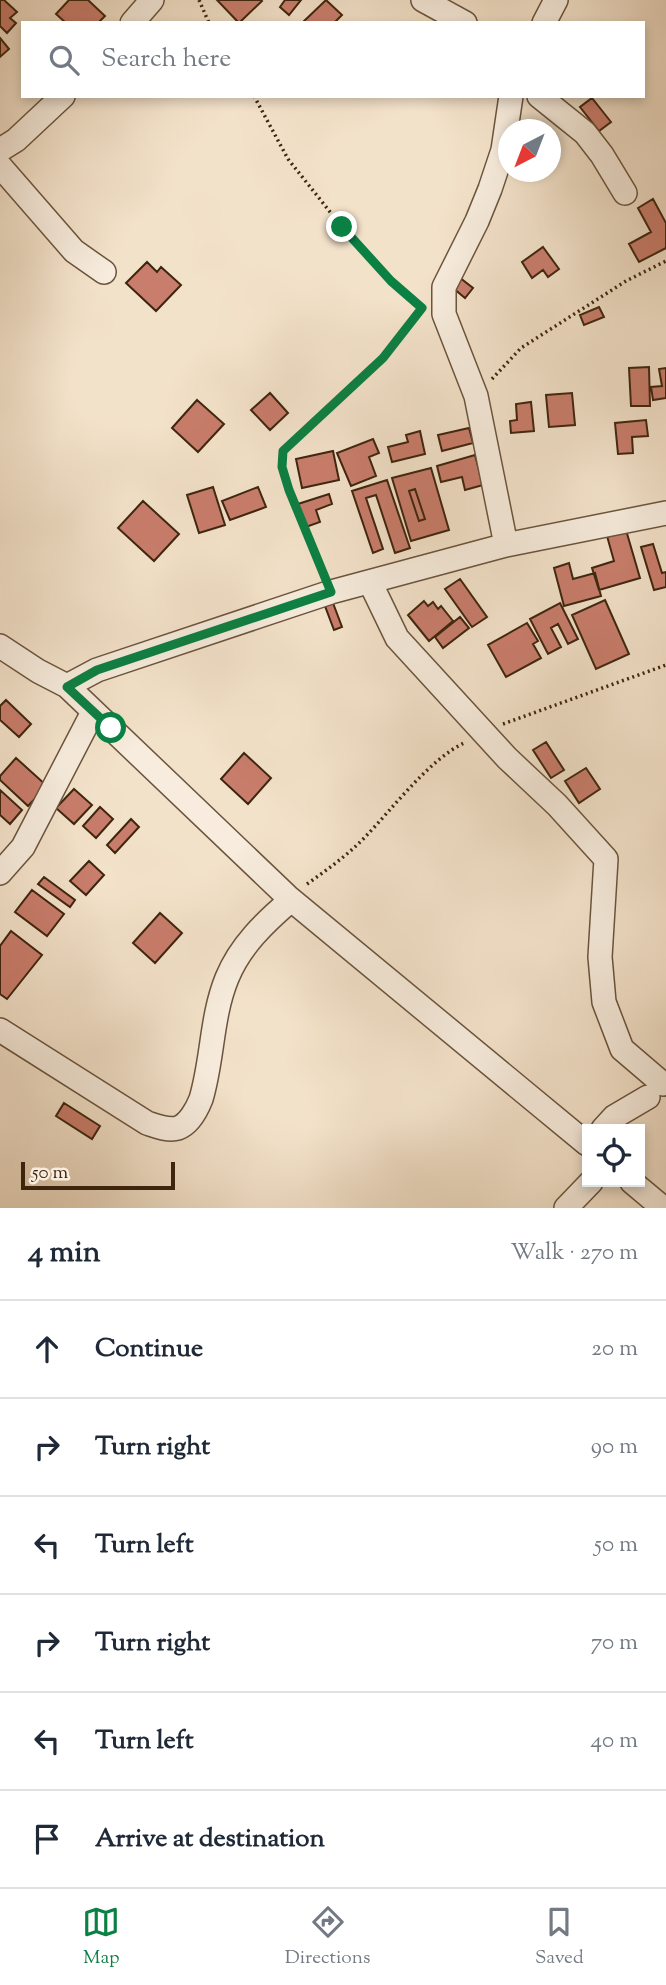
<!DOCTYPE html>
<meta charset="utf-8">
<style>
body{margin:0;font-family:"Sorts Mill Goudy",serif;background:#f2f2f3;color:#1f2937}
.controls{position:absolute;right:21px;bottom:21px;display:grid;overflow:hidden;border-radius:0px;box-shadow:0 4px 10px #0003}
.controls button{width:63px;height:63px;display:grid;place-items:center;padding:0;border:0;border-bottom:2px solid #e0e1e3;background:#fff;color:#1f2937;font:35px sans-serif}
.compass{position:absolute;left:498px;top:119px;width:63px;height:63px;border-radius:50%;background:#fff;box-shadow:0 4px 10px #0003;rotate:222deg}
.scale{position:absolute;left:21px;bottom:18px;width:154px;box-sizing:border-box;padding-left:7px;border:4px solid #3e250e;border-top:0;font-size:19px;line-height:24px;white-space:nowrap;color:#3e250e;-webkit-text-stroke:5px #f7ecdd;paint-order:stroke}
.stop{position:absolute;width:21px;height:21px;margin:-16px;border:5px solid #0b8043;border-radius:50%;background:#fff}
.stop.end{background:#0b8043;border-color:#fff;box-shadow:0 2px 7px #0008}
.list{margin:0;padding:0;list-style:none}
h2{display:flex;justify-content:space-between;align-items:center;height:91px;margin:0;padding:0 28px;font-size:30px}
h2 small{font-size:23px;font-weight:400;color:#747a83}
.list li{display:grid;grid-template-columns:46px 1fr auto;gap:21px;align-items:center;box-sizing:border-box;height:98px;padding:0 28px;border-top:2px solid #e0e1e3}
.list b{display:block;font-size:26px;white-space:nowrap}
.list em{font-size:23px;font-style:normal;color:#747a83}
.icon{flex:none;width:38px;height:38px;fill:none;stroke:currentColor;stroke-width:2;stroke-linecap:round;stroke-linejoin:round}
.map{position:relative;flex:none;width:666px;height:1208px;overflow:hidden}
.search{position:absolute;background:#fff;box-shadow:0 4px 10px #0003;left:21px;right:21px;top:21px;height:77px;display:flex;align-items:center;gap:18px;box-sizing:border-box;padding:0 24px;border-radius:0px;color:#747a83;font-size:26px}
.sheet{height:679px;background:#fff}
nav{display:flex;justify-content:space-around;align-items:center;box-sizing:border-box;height:98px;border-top:2px solid #e0e1e3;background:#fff;font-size:19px;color:#747a83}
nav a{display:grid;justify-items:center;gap:4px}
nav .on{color:#0b8043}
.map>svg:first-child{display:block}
</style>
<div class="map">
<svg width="666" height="1208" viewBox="0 0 666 1208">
<rect width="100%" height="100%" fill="#f3e2ca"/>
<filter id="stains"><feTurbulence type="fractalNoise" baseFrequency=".00286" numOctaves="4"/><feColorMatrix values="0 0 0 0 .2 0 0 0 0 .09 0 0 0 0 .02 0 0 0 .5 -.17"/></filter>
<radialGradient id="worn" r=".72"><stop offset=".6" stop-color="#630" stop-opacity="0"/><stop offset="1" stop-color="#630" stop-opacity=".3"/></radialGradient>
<path fill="#c97d6c" stroke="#3e250e" stroke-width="2" fill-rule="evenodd" d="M0,0H4L17,12L10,18L16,23L7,33L0,26Z
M69,0H88L105,16L98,23H66L56,14Z
M217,0H261L262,1L239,23Z
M285,0H301L289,15L280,7Z
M326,0L342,15L334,23H302Z
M0,38L9,49L0,57Z
M592,98L611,122L599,131L580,107Z
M653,199L666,223V248L639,262L629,244L651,232L638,208Z
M543,247L559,269L548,277L543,270L532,278L522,262Z
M147,262L157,272L161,267L181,285L156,311L126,283Z
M455,274L473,288L465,298L447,283Z
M599,307L604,317L584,325L580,315Z
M649,367L650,406H631L629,368Z
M666,368V398L653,400L651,387L662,386L659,369Z
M270,393L288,413L270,430L251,410Z
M572,393L575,425L549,427L546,395Z
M197,400L224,424L198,452L172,428Z
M531,402L534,431L511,433L510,421L517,420L516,404Z
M646,420L648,436L632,437L633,453L618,454L615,423Z
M469,428L473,443L442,451L438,435Z
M420,431L425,454L392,462L388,447L408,442L406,435Z
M373,439L379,453L369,457L376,476L351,486L337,453Z
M333,451L339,480L302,488L296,459Z
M475,455L483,485L465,490L462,477L441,482L437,466Z
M431,468L449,530L411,541L392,478ZM415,489L425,519L419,521L409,491Z
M387,480L410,548L395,553L376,495L366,498L383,549L373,553L352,491Z
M213,487L225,525L199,533L187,495Z
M258,487L266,507L230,520L222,501Z
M415,489L425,519L419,521L409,491Z
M329,494L332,504L316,510L320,522L306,527L298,504Z
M143,501L179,534L154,561L118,528Z
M626,530L640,578L599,590L592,568L614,561L607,536Z
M653,544L662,573L666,572V587L654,590L641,547Z
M569,563L573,579L595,573L601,596L564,606L554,568Z
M460,579L487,617L472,627L445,589Z
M605,600L629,654L596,669L572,615Z
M424,601L428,606L433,602L438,609L441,606L453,621L429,641L408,615Z
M333,603L342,627L334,630L325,606Z
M560,603L578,639L568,644L558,624L551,628L561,647L548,654L530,619Z
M460,617L469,628L443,648L435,637Z
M527,623L538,641L533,644L541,658L506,677L488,645Z
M6,700L31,724L19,737L0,720V706Z
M546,742L564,770L551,778L533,750Z
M244,753L271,778L248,804L221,779Z
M16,758L47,786L28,806L0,780V776Z
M586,768L600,789L579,803L565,781Z
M74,789L92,805L74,824L56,808Z
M0,790L22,810L10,824L0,815Z
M100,807L113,819L96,838L83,826Z
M131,819L139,827L115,853L107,845Z
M89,861L104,875L86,895L70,881Z
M44,877L75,900L70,907L38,884Z
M32,890L64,914L47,936L15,912Z
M160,913L182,933L155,963L133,943Z
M11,931L42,955L7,999L0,994V946Z
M64,1103L100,1126L92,1139L56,1116Z"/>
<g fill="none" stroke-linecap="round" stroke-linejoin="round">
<g stroke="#6b543d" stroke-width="26">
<path id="minor" d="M423,0L465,23
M132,23L152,0
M544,23L556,0
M539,96L585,133L602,155L625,193
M0,150L16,140L63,96
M0,166L74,251L104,272
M506,545L476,396L444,314V287L477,221L490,189L503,150L511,96
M370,582L397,638L507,758L557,805L606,859L600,957L604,1002L622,1049L663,1084
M0,646L38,671L67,686L288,897L587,1144
M67,686L97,670L331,592L506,545L666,513
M0,873L23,847L93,712
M0,1030L147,1123C156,1126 168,1131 178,1128C189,1124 197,1109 201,1099C213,1059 211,1017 227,978C240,946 265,922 291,900
M603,1129L614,1117L648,1097
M632,1182L663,1208
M566,1208L591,1182"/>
</g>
<path stroke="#3e250e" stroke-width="3.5" stroke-dasharray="2 3.5" stroke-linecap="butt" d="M199,0L209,23
M254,96L288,159L342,227L391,281L421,307
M492,379L521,348L626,281L666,261
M323,573C308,538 281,490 283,451L383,358L423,306
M503,724L666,665
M307,884C328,869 348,855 366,836C393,808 430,759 464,743"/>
<use href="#minor" stroke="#f7ecdd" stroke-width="23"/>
</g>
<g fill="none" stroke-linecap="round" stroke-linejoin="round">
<path stroke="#0b8043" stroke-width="9" d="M111,728L67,687L97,670L331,592L289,490L282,467L283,451L383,358L422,308L391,281L342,227"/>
</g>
<rect width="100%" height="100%" filter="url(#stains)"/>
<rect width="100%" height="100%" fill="url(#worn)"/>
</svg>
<div class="controls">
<button><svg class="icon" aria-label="locate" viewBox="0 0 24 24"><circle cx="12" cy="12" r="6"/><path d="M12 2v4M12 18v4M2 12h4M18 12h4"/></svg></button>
</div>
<svg class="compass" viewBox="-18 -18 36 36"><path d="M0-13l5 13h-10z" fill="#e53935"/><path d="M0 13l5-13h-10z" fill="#747a83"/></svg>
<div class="scale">50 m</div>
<div class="stop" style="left:111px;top:728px"></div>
<div class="stop end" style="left:342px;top:227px"></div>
<div class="search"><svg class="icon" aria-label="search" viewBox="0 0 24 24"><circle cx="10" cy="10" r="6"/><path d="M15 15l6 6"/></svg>Search here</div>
</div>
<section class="sheet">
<h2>4 min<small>Walk · 270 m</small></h2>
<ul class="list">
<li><svg class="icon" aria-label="ahead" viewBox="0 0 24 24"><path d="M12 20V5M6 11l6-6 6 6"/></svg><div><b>Continue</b></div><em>20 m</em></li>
<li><svg class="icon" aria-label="right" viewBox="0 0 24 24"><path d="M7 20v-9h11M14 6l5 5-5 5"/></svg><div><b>Turn right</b></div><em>90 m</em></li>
<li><svg class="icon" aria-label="left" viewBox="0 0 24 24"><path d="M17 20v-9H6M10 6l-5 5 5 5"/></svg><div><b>Turn left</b></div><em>50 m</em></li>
<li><svg class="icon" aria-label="right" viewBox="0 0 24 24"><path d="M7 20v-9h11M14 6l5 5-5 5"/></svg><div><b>Turn right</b></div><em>70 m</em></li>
<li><svg class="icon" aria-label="left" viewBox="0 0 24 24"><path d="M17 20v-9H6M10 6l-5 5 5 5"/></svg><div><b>Turn left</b></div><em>40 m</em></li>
<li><svg class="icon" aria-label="arrive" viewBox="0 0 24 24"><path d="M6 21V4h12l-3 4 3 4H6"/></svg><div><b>Arrive at destination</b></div></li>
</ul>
</section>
<nav>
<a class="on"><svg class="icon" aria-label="map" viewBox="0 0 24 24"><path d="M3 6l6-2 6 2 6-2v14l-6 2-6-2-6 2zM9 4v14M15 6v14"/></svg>Map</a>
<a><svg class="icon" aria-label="directions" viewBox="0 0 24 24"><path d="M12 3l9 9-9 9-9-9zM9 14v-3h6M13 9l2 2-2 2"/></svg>Directions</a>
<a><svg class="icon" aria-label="saved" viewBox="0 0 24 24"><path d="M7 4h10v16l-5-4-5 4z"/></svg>Saved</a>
</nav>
